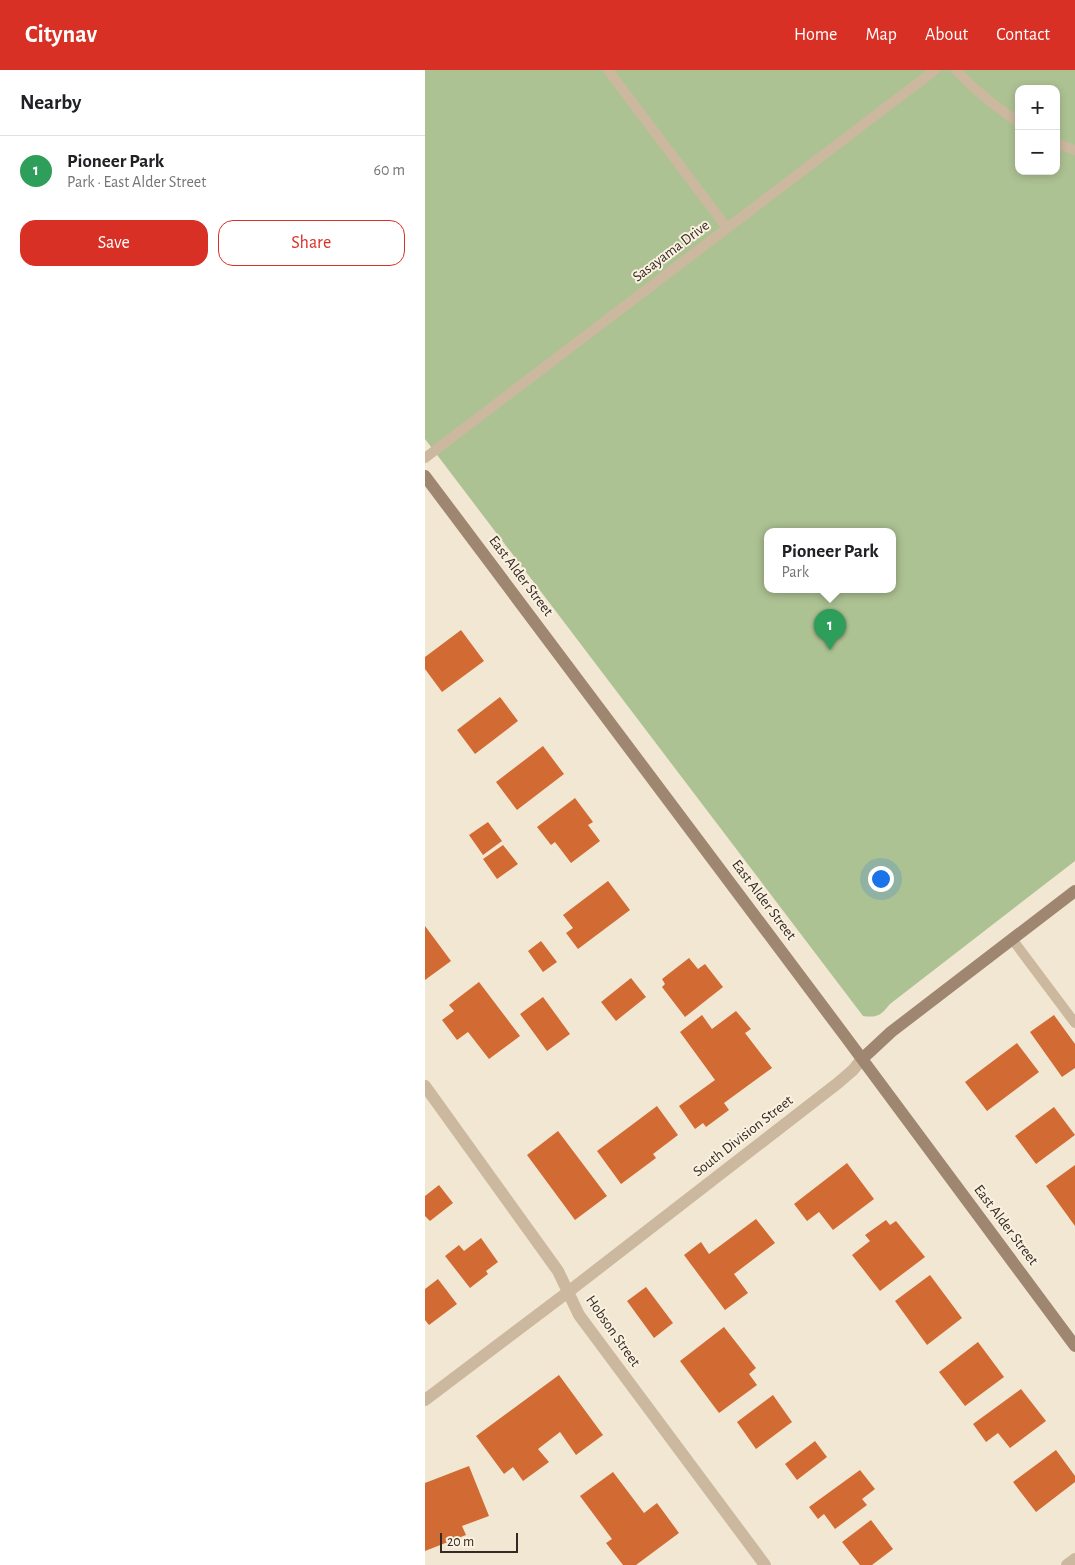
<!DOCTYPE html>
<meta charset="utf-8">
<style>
body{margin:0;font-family:"Alegreya Sans",sans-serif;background:#f6f6f6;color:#202124}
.controls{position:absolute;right:15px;top:15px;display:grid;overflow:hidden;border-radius:10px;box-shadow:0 2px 8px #0003}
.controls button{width:45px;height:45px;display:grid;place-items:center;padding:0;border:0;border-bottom:1px solid #e0e0e0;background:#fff;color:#202124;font:25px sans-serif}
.scale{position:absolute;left:15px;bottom:12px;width:78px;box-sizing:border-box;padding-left:5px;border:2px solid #342a23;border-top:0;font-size:14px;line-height:18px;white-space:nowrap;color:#342a23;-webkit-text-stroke:4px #faf1e0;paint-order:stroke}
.you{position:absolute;left:455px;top:808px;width:18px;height:18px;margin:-12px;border:4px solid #fff;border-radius:50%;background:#1a73e8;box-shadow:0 0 0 8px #1a73e833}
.badge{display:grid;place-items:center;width:32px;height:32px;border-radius:50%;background:#d93025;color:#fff;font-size:16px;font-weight:700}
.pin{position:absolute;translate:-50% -41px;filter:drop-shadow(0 1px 2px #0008)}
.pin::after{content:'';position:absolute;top:26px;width:18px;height:15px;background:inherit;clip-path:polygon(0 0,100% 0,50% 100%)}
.popup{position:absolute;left:339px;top:458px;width:132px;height:65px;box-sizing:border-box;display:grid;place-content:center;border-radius:10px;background:#fff;filter:drop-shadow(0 1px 4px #0005);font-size:16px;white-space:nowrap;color:#757577}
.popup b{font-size:19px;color:#202124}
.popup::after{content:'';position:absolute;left:50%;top:100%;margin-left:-10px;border:10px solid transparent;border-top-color:#fff}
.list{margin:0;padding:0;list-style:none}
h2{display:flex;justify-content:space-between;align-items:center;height:65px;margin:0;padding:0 20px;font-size:21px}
h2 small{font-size:16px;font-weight:400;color:#757577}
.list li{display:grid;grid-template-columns:32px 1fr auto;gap:15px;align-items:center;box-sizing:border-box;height:70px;padding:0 20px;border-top:1px solid #e0e0e0}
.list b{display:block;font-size:19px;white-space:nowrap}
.list p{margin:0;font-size:16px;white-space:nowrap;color:#757577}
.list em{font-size:16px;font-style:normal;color:#757577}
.actions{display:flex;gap:10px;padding:15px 20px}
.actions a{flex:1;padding:11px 0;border:1px solid #d93025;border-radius:15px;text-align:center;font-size:18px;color:#d93025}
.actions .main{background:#d93025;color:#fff}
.map{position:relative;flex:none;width:650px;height:1495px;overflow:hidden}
header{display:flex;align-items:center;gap:30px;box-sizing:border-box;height:70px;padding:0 25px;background:#d93025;color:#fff}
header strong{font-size:24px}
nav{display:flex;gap:28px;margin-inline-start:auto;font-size:18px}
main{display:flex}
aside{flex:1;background:#fff}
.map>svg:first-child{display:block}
</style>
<header>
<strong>Citynav</strong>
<nav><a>Home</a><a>Map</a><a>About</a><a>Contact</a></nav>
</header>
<main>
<aside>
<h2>Nearby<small></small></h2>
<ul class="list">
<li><span class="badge" style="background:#2e9e5b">1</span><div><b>Pioneer Park</b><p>Park · East Alder Street</p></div><em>60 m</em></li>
</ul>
<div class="actions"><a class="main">Save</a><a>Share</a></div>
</aside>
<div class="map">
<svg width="650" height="1495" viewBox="0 0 650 1495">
<rect width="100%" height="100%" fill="#f2e7d3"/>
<path fill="#adc293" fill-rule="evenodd" d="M0,0H650V791L465,934C456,945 453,948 438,946L0,369ZM594,19H631V101H594ZM342,461H468V519H342Z"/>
<path fill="#d16b33" d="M36,560L59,591L17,622L0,599V587Z
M75,627L93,651L50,684L32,660Z
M118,676L139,704L92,740L71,712Z
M150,728L168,752L163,755L175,771L146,793L130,772L126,775L112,757Z
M63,752L77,771L58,785L44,765Z
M78,775L93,794L72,809L58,789Z
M183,811L205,840L153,879L141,863L148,858L138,845Z
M0,856L26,891L0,910Z
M116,871L132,892L118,902L103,881Z
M264,888L273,899L280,894L298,917L260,947L237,917L240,914L237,909Z
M206,908L221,927L191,951L176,932Z
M54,912L95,966L64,989L43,962L32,970L17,950L29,941L24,935Z
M118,927L145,964L122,981L95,944Z
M311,941L326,959L320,963L347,998L299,1033L304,1040L281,1057L278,1053L270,1059L254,1036L290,1010L255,962L277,945L287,959Z
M629,945L650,974V998L637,1007L605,962Z
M592,973L614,1002L562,1041L540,1012Z
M232,1036L253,1065L228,1084L231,1088L196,1114L172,1081Z
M629,1037L650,1065L611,1094L590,1066Z
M133,1061L182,1126L150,1150L102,1085Z
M422,1093L449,1129L408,1160L394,1142L382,1151L369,1134Z
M650,1095V1156L621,1116Z
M14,1115L28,1133L5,1151L0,1146V1126Z
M331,1149L350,1173L309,1204L323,1223L300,1240L259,1185L276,1172L284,1184Z
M461,1150L465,1155L471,1151L500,1187L455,1221L427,1185L445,1171L440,1165Z
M56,1168L73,1192L61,1201L63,1204L45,1218L20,1186L34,1175L39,1181Z
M505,1205L537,1248L502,1275L470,1231Z
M13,1209L32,1234L4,1255L0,1250V1219Z
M221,1217L248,1253L229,1268L202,1231Z
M299,1257L331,1298L324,1304L332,1315L294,1343L255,1291Z
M553,1272L579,1307L540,1336L514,1302Z
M134,1305L178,1365L151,1385L135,1362L113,1379L124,1392L98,1411L88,1397L79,1404L51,1366Z
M596,1319L621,1351L585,1378L573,1363L561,1372L548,1354Z
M348,1325L367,1352L331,1379L312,1352Z
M390,1371L402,1387L372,1410L360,1394Z
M631,1380L650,1406V1412L611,1442L588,1412Z
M44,1396L64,1446L37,1456L41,1465L0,1481V1413Z
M435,1400L450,1419L437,1429L442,1435L410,1459L399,1444L393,1449L384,1437Z
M188,1402L219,1443L232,1433L254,1463L211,1495H198L181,1473L187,1469L155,1426Z
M446,1450L468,1479L447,1495H435L417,1472Z"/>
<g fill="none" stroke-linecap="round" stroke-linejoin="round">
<path stroke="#cbb89f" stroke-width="10" d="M183,0L302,158
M531,0C550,21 571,37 594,53
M631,73L650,80
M0,388L510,0
M587,869L650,953"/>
<path stroke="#cbb89f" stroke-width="12" d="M0,1016L133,1201L154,1245L340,1495
M0,1330L143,1222L413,1013L428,1000L437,989
M642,1495L650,1489"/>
<path stroke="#9e8671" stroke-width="12" d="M0,406L420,966L650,1276
M437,989L466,962L650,821"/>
</g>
<g text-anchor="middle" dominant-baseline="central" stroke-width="4" stroke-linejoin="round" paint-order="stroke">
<g font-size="15" fill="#342a23" stroke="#faf1e0">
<text transform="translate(246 181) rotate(-37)">Sasayama Drive</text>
<text transform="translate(96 506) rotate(53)">East Alder Street</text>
<text transform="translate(339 830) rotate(53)">East Alder Street</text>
<text transform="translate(318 1066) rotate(-38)">South Division Street</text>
<text transform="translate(581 1155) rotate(53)">East Alder Street</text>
<text transform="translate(188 1261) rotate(55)">Hobson Street</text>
</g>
</g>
</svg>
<div class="controls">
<button>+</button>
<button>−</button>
</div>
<div class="scale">20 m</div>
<div class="you"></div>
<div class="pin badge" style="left:405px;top:580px;background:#2e9e5b">1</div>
<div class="popup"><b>Pioneer Park</b>Park</div>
</div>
</main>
